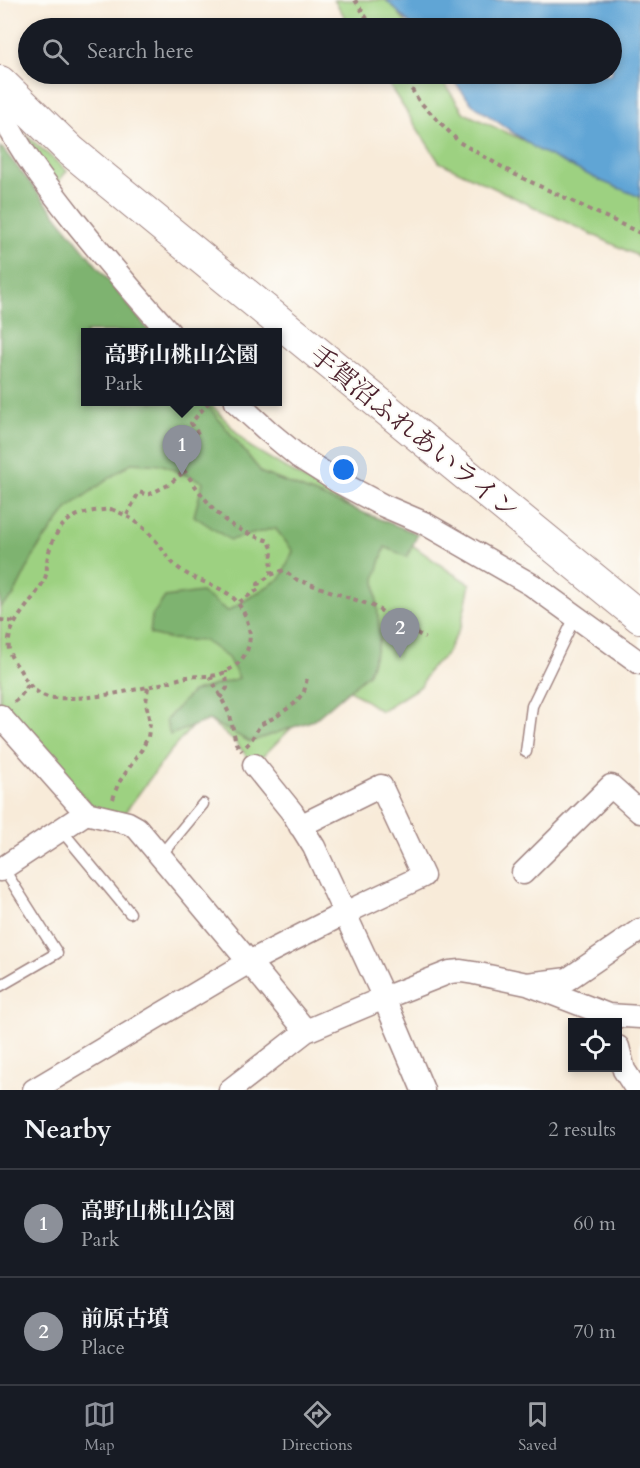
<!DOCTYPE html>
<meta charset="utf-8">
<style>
body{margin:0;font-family:Cardo,"Noto Serif JP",serif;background:#20242c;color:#f1f3f6}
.controls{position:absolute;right:18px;bottom:18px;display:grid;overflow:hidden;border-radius:0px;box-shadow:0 3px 9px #0003}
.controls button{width:54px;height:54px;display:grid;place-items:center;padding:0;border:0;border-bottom:2px solid #363941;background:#171b24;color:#f1f3f6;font:30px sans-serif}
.you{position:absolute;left:344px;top:470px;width:21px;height:21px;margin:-15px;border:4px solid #fff;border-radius:50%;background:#1a73e8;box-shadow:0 0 0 9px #1a73e833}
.badge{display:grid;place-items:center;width:39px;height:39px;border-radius:50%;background:#8c9099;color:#fff;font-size:20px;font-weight:700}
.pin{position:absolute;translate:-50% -50px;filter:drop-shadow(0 2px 3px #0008)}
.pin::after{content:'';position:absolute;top:32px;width:21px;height:18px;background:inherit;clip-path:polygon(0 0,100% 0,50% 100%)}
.popup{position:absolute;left:81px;top:328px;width:201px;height:78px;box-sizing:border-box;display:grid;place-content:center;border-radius:0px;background:#171b24;filter:drop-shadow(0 2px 4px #0005);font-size:20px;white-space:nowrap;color:#9ea1a6}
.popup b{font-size:22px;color:#f1f3f6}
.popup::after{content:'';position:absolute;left:50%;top:100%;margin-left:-12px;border:12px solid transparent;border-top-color:#171b24}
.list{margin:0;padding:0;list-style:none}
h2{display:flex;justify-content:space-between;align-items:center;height:78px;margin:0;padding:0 24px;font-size:26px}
h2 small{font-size:20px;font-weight:400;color:#9ea1a6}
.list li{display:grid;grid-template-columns:39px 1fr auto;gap:18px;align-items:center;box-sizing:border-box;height:108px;padding:0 24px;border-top:2px solid #363941}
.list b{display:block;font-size:22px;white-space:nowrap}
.list p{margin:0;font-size:20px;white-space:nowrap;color:#9ea1a6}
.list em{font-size:20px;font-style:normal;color:#9ea1a6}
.icon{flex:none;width:33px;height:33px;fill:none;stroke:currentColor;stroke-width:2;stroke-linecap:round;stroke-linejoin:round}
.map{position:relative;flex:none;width:640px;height:1090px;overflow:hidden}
.search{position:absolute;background:#171b24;box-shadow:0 3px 9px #0003;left:18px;right:18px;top:18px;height:66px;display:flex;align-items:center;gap:15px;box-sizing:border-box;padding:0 21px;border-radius:33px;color:#9ea1a6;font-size:22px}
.sheet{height:294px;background:#171b24}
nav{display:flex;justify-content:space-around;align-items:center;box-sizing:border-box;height:84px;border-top:2px solid #363941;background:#171b24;font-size:16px;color:#9ea1a6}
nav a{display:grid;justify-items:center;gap:3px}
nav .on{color:#8c9099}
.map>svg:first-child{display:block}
</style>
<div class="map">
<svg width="640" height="1090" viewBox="0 0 640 1090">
<rect width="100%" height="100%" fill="#fdfcf7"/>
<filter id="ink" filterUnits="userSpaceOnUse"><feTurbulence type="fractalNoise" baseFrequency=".0167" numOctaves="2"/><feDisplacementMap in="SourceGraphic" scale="12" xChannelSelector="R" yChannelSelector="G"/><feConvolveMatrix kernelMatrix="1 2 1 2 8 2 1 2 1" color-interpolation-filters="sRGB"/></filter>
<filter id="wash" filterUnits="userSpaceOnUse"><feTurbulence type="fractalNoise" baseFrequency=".008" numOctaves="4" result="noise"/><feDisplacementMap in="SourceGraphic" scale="24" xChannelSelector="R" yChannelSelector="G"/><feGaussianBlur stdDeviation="1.35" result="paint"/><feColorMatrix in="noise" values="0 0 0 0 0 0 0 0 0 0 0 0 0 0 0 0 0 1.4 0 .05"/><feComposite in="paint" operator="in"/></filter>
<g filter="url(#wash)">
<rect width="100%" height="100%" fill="#f8ebd9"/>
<path fill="#9dd181" stroke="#747856" stroke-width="1.5" d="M334,0H390L409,28H352Z
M382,74H438L464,113L640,194V257L439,162Z
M26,135L67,171L54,187Z
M138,402H209L249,446L405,540L452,573L470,584L461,626L445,656L430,668L421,686L381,711L338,682L254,765L236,743L209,720L195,723L169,753L123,815L95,809L19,728L0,704V551Z"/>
<path fill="#7eb36f" stroke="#64694d" stroke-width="1.5" d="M0,147L3,149L150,332H86V402H205L262,473L418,534L407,557L385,547L375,579L380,639L369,673L314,720L250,742L209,720L170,735L166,720L192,692L239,678L228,658L205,641L170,639L150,634L152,616L165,597L201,592L228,611L281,578L293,551L275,528L230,540L194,516L203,482L163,465L131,463L69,507L37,549L13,597L0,607Z"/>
<path fill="#60a5d5" stroke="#556280" stroke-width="1.5" d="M386,0H640V197L601,181L538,150L472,104L448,74H612V28H414Z"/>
</g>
<g filter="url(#ink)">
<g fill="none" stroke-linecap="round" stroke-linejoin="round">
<g stroke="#a18582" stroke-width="13">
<path id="lane" d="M526,752L532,706L575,617
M62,831L130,913
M160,856L203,804
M0,986L57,953L3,868"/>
</g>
<g stroke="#a18582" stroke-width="25">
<path id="street" d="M0,110C20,152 48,187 77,224C107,261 137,297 169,332
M236,402L269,432L299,457L337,481L382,505L424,523L532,585L640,663
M0,716L86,813L128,823L137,828L249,962L345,913L423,876L381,786L300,826
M254,765L292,812L314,847L384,998L423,1090
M0,870L86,813
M523,873L611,786L640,812
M530,985L608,1015L610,1022
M608,1015L640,1017
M618,1047L624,1070L637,1090
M34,1090L249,962L306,1031
M230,1090L306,1031L384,998L450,972L461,971L474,973L527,984L568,979L640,930"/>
</g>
<g stroke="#a18582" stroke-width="34">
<path id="secondary" d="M0,82L70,150L105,179L640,617"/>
</g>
<path stroke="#a18582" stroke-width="4" stroke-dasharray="4.5 4.5" stroke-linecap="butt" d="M355,0L373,28
M402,74L419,101L459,142L516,175L640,233
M209,402L191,423L199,435L175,458C191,479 206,504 226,521C239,531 255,536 269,541L272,548L271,575L258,584L259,589L238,603
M111,509C129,516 142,524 155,540C164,550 169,562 181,570C196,581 215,584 230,595C246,608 257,637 244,656C239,664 231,669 223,673C212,678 199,675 187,677C177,679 166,683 156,685C130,691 102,697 75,698C67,698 56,699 48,697C34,693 27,683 20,670C16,664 10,657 9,650C5,622 35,602 45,578C48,571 46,563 48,556C50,545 56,532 64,524C76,512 95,511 111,509Z
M127,515L139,492L148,495L168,485L185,471
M271,575L284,570L295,579L373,606L425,638
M0,620L16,622
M210,676L230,715L236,743L242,751
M220,698L227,688L226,671
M14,702L19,698L29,684
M246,746L250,742L260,725L277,716L294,704L304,692L307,678
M113,799L118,784L142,749L148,737L150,723L146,703L148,687"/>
<use href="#lane" stroke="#fff" stroke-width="10"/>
<use href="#street" stroke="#fff" stroke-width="22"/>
<use href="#secondary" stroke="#fff" stroke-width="32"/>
</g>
</g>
<g text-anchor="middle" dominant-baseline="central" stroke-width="4.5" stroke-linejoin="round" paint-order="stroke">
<g font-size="26" fill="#4a1f2b" stroke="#fdfcf7">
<text transform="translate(414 433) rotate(39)">手賀沼ふれあいライン</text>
</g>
</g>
</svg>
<div class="controls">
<button><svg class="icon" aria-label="locate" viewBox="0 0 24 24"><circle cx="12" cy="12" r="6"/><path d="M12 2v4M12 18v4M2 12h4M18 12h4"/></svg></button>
</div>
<div class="you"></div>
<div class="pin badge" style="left:182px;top:475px">1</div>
<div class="popup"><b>高野山桃山公園</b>Park</div>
<div class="pin badge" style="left:400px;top:658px">2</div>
<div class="search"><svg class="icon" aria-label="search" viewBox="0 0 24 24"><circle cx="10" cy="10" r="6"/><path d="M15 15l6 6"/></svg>Search here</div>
</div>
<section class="sheet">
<h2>Nearby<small>2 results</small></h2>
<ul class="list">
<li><span class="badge">1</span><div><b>高野山桃山公園</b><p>Park</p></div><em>60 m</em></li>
<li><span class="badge">2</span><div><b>前原古墳</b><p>Place</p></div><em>70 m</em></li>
</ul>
</section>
<nav>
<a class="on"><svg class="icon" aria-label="map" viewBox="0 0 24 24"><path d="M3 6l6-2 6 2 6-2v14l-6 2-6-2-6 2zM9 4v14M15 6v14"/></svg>Map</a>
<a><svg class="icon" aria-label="directions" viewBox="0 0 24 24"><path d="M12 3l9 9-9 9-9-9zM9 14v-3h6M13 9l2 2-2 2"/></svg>Directions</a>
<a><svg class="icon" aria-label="saved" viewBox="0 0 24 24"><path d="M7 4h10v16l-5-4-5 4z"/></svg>Saved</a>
</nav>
